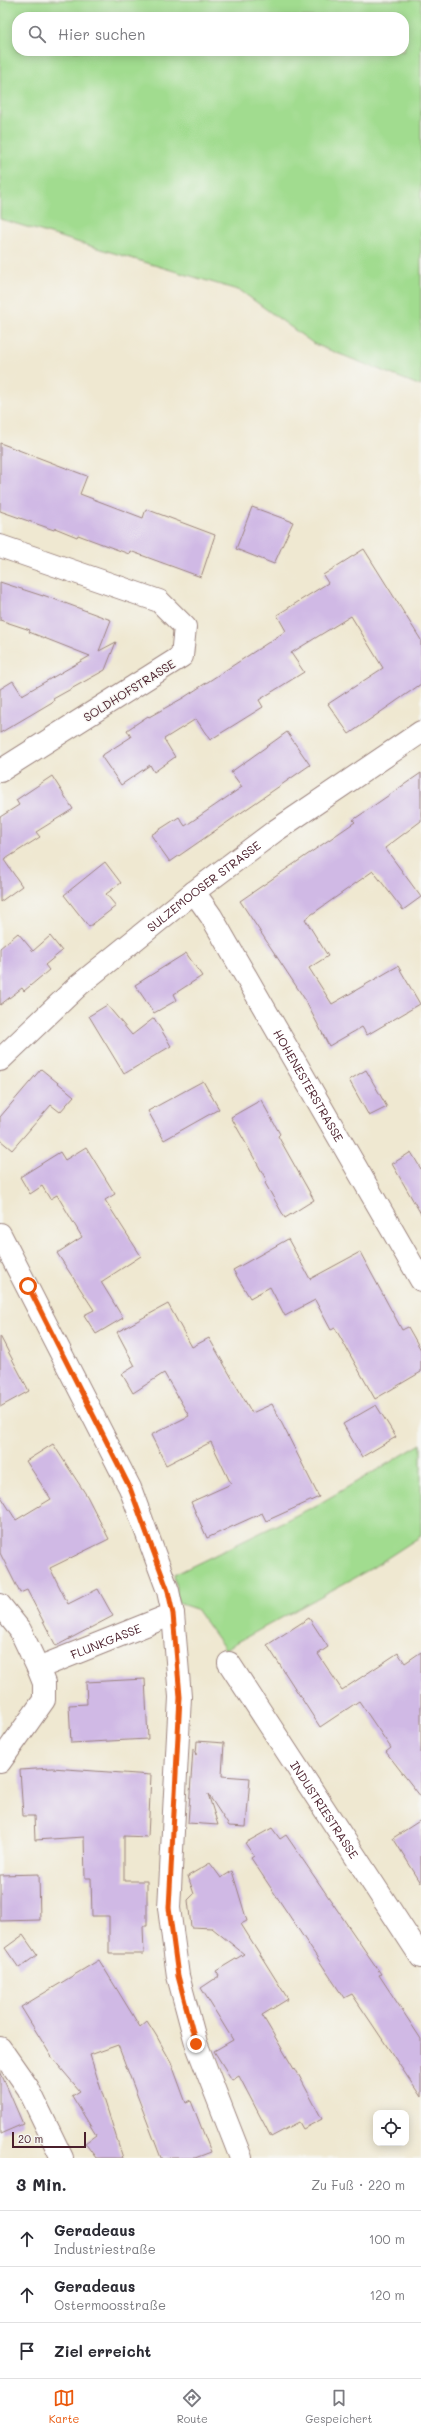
<!DOCTYPE html>
<html lang="de">
<meta charset="utf-8">
<style>
body{margin:0;font-family:Mali,sans-serif;background:#f7f7f7;color:#2b2b33}
.controls{position:absolute;right:12px;bottom:12px;display:grid;overflow:hidden;border-radius:8px;box-shadow:0 2px 10px #0003}
.controls button{width:36px;height:36px;display:grid;place-items:center;padding:0;border:0;border-bottom:1px solid #e1e1e2;background:#fff;color:#2b2b33;font:20px sans-serif}
.scale{position:absolute;left:12px;bottom:10px;width:74px;box-sizing:border-box;padding-left:4px;border:2px solid #4a1f2b;border-top:0;font-size:11px;line-height:14px;white-space:nowrap;color:#4a1f2b;-webkit-text-stroke:3px #f6f6f2;paint-order:stroke}
.stop{position:absolute;width:12px;height:12px;margin:-9px;border:3px solid #ea580c;border-radius:50%;background:#fff}
.stop.end{background:#ea580c;border-color:#fff;box-shadow:0 1px 4px #0008}
.list{margin:0;padding:0;list-style:none}
h2{display:flex;justify-content:space-between;align-items:center;height:52px;margin:0;padding:0 16px;font-size:17px}
h2 small{font-size:13px;font-weight:400;color:#7c7c81}
.list li{display:grid;grid-template-columns:26px 1fr auto;gap:12px;align-items:center;box-sizing:border-box;height:56px;padding:0 16px;border-top:1px solid #e1e1e2}
.list b{display:block;font-size:15px;white-space:nowrap}
.list p{margin:0;font-size:13px;white-space:nowrap;color:#7c7c81}
.list em{font-size:13px;font-style:normal;color:#7c7c81}
.icon{flex:none;width:22px;height:22px;fill:none;stroke:currentColor;stroke-width:2;stroke-linecap:round;stroke-linejoin:round}
.map{position:relative;flex:none;width:421px;height:2158px;overflow:hidden}
.search{position:absolute;background:#fff;box-shadow:0 2px 10px #0003;left:12px;right:12px;top:12px;height:44px;display:flex;align-items:center;gap:10px;box-sizing:border-box;padding:0 14px;border-radius:16px;color:#7c7c81;font-size:15px}
.sheet{height:220px;background:#fff}
nav{display:flex;justify-content:space-around;align-items:center;box-sizing:border-box;height:56px;border-top:1px solid #e1e1e2;background:#fff;font-size:11px;color:#7c7c81}
nav a{display:grid;justify-items:center;gap:2px}
nav .on{color:#ea580c}
.map>svg:first-child{display:block}
</style>
<div class="map">
<svg width="421" height="2158" viewBox="0 0 421 2158">
<rect width="100%" height="100%" fill="#f6f6f2"/>
<filter id="ink" filterUnits="userSpaceOnUse"><feTurbulence type="fractalNoise" baseFrequency=".025" numOctaves="2"/><feDisplacementMap in="SourceGraphic" scale="8" xChannelSelector="R" yChannelSelector="G"/><feConvolveMatrix kernelMatrix="1 2 1 2 8 2 1 2 1" color-interpolation-filters="sRGB"/></filter>
<filter id="wash" filterUnits="userSpaceOnUse"><feTurbulence type="fractalNoise" baseFrequency=".012" numOctaves="4" result="noise"/><feDisplacementMap in="SourceGraphic" scale="16" xChannelSelector="R" yChannelSelector="G"/><feGaussianBlur stdDeviation="0.9" result="paint"/><feColorMatrix in="noise" values="0 0 0 0 0 0 0 0 0 0 0 0 0 0 0 0 0 1.4 0 .05"/><feComposite in="paint" operator="in"/></filter>
<g filter="url(#wash)">
<rect width="100%" height="100%" fill="#efe8d1"/>
<path fill="#a1dc8f" stroke="#767e5d" fill-rule="evenodd" d="M0,0H421V386L314,344L241,291L0,219ZM17,17H404V51H17Z
M421,1444V1536L372,1568L225,1649L196,1609L178,1603L174,1575L317,1505Z"/>
<g id="blocks">
<path fill="#d0b9e5" d="M0,443L87,476L80,494L143,518L146,509L215,535L201,577L130,551L129,554L78,535L77,537L55,528L54,530L0,511Z
M252,507L293,522L274,564L236,549Z
M364,549L421,640V684L349,734L328,704L383,668L351,616L291,653L304,672L259,700L263,707L210,740L196,719L164,739L175,757L154,772L150,765L121,785L101,756L131,737L127,730L148,716L149,717L183,698L286,631L277,615L328,583L323,575Z
M0,582L43,596V595L111,620L99,651L116,642L105,670L53,699L54,701L0,733V689L13,681L22,695L90,656L29,632L30,630L0,620Z
M287,732L310,765L170,862L151,835L179,817L185,826L242,787L231,772Z
M421,773V821L385,848L421,897L403,910L373,871L305,919L328,956L309,968L332,1004L398,966L420,1004L367,1035L362,1027L329,1046L304,998L240,901L355,822L353,820Z
M52,776L73,809L36,832L40,837L4,860L22,886L0,902V817L19,805L16,800Z
M105,862L121,883L106,894L116,906L89,927L64,895Z
M18,933L33,951L50,936L62,951L45,965L49,970L24,991L22,988L0,1005V948Z
M186,953L202,976L174,994L177,1000L154,1013L135,985Z
M107,1005L132,1035L154,1018L171,1046L124,1074L89,1016Z
M41,1069L74,1096L60,1112L51,1105L12,1150L0,1140V1117Z
M366,1070L387,1107L369,1116L349,1080Z
M203,1081L219,1109L164,1140L148,1111Z
M261,1100L280,1134L278,1136L314,1200L285,1218L265,1183L267,1181L231,1117Z
M86,1147L115,1194L105,1200L141,1256L101,1282L123,1318L96,1334L84,1315L94,1310L57,1253L82,1237L57,1195L50,1199L42,1186L30,1194L20,1177L60,1152L65,1160Z
M411,1152L421,1169V1214L392,1164Z
M288,1239L310,1279L360,1252L402,1330L408,1327L421,1350V1372L375,1399L335,1328L331,1330L315,1300L285,1316L270,1287L250,1298L233,1270Z
M168,1304L192,1347L209,1338L252,1413L272,1404L319,1497L266,1521L262,1513L207,1538L191,1502L231,1484L211,1442L166,1465L151,1435L189,1416L164,1373L133,1393L122,1374L135,1366L117,1332Z
M0,1336L29,1391L0,1407Z
M376,1405L396,1437L362,1457L343,1424Z
M53,1444L87,1496L109,1539L50,1568L68,1604L98,1589L113,1616L56,1646L27,1590L20,1593L0,1553V1495L16,1520L51,1499L26,1461Z
M309,1618L328,1647L318,1654L342,1690L398,1653L405,1663L421,1652V1797L386,1752L391,1748L359,1701L320,1727L267,1645Z
M145,1679L148,1739L71,1743L69,1705L87,1704L86,1682Z
M197,1741L224,1743L222,1776L250,1778L246,1827L229,1826L208,1794L218,1825L188,1823L193,1749H194L196,1755Z
M52,1768L151,1775L148,1837L124,1836V1881H147V1926H143L144,1954H109V1916H92L91,1878H85L84,1837L35,1840L34,1816H23L20,1770Z
M421,1820V1883L393,1838Z
M272,1828L280,1839L286,1835L381,1974L379,1975L421,2039V2097L352,1994L344,1998L251,1858L254,1856L245,1843Z
M210,1863L221,1878L232,1871L247,1921L241,1924L288,1999L262,2015L294,2069L295,2068L322,2119L303,2129L299,2122L271,2137L239,2076L232,2080L214,2051L233,2040L201,1988L219,1976L216,1971L244,1954L212,1928L191,1927L188,1900L194,1894L188,1876Z
M39,1874L40,1920L0,1921V1875Z
M23,1935L37,1955L19,1968L5,1948Z
M99,1960L140,2027L147,2021L156,2035L171,2062L186,2103L191,2101L211,2152L195,2158H161L118,2045L90,2055L123,2158H96L85,2143L96,2135L72,2096L80,2091L53,2059L21,2007Z
M0,2071L23,2124L0,2134Z"/>
</g>
</g>
<g filter="url(#ink)">
<use href="#blocks" fill-opacity="0" stroke="#9c847e" stroke-width="1"/>
<g fill="none" stroke-linecap="round" stroke-linejoin="round">
<g stroke="#9c847e" stroke-width="24">
<g id="street">
<path d="M0,546L159,601L185,627L182,656L0,771"/>
<path id="s1" d="M194,892L211,916L421,1280"/>
<path id="s2" d="M0,1060L79,985L194,892L275,831L421,732"/>
<path d="M0,1234L130,1488L168,1591L173,1614L180,1697L169,1908L178,1976L196,2043L241,2158"/>
<path d="M0,1605L20,1630L38,1668"/>
<path id="s3" d="M229,1663L421,1957"/>
<path id="s4" d="M0,1762L44,1700V1683L38,1668L173,1614"/>
<path d="M0,2048L28,2088L62,2158"/>
</g>
</g>
<use href="#street" stroke="#fff" stroke-width="22"/>
</g>
</g>
<g fill="none" stroke-linecap="round" stroke-linejoin="round" filter="url(#ink)">
<path stroke="#ea580c" stroke-width="5" d="M28,1286L130,1488L168,1591L173,1614L180,1697L169,1908L178,1976L196,2044"/>
</g>
<g text-anchor="middle" dominant-baseline="central" stroke-width="3" stroke-linejoin="round" paint-order="stroke">
<g font-size="12" fill="#4a1f2b" stroke="#f6f6f2">
<text transform="translate(129 690) rotate(-32)">SOLDHOFSTRASSE</text>
<text stroke="none"><textPath href="#s2" startOffset="268">SULZEMOOSER STRASSE</textPath></text>
<text stroke="none"><textPath href="#s1" startOffset="225">HOHENESTERSTRASSE</textPath></text>
<text stroke="none"><textPath href="#s4" startOffset="182">FLUNKGASSE</textPath></text>
<text stroke="none"><textPath href="#s3" startOffset="175">INDUSTRIESTRASSE</textPath></text>
</g>
</g>
</svg>
<div class="controls">
<button><svg class="icon" aria-label="locate" viewBox="0 0 24 24"><circle cx="12" cy="12" r="6"/><path d="M12 2v4M12 18v4M2 12h4M18 12h4"/></svg></button>
</div>
<div class="scale">20 m</div>
<div class="stop" style="left:28px;top:1286px"></div>
<div class="stop end" style="left:196px;top:2044px"></div>
<div class="search"><svg class="icon" aria-label="search" viewBox="0 0 24 24"><circle cx="10" cy="10" r="6"/><path d="M15 15l6 6"/></svg>Hier suchen</div>
</div>
<section class="sheet">
<h2>3 Min.<small>Zu Fuß · 220 m</small></h2>
<ul class="list">
<li><svg class="icon" aria-label="ahead" viewBox="0 0 24 24"><path d="M12 20V5M6 11l6-6 6 6"/></svg><div><b>Geradeaus</b><p>Industriestraße</p></div><em>100 m</em></li>
<li><svg class="icon" aria-label="ahead" viewBox="0 0 24 24"><path d="M12 20V5M6 11l6-6 6 6"/></svg><div><b>Geradeaus</b><p>Ostermoosstraße</p></div><em>120 m</em></li>
<li><svg class="icon" aria-label="arrive" viewBox="0 0 24 24"><path d="M6 21V4h12l-3 4 3 4H6"/></svg><div><b>Ziel erreicht</b></div></li>
</ul>
</section>
<nav>
<a class="on"><svg class="icon" aria-label="map" viewBox="0 0 24 24"><path d="M3 6l6-2 6 2 6-2v14l-6 2-6-2-6 2zM9 4v14M15 6v14"/></svg>Karte</a>
<a><svg class="icon" aria-label="directions" viewBox="0 0 24 24"><path d="M12 3l9 9-9 9-9-9zM9 14v-3h6M13 9l2 2-2 2"/></svg>Route</a>
<a><svg class="icon" aria-label="saved" viewBox="0 0 24 24"><path d="M7 4h10v16l-5-4-5 4z"/></svg>Gespeichert</a>
</nav>
